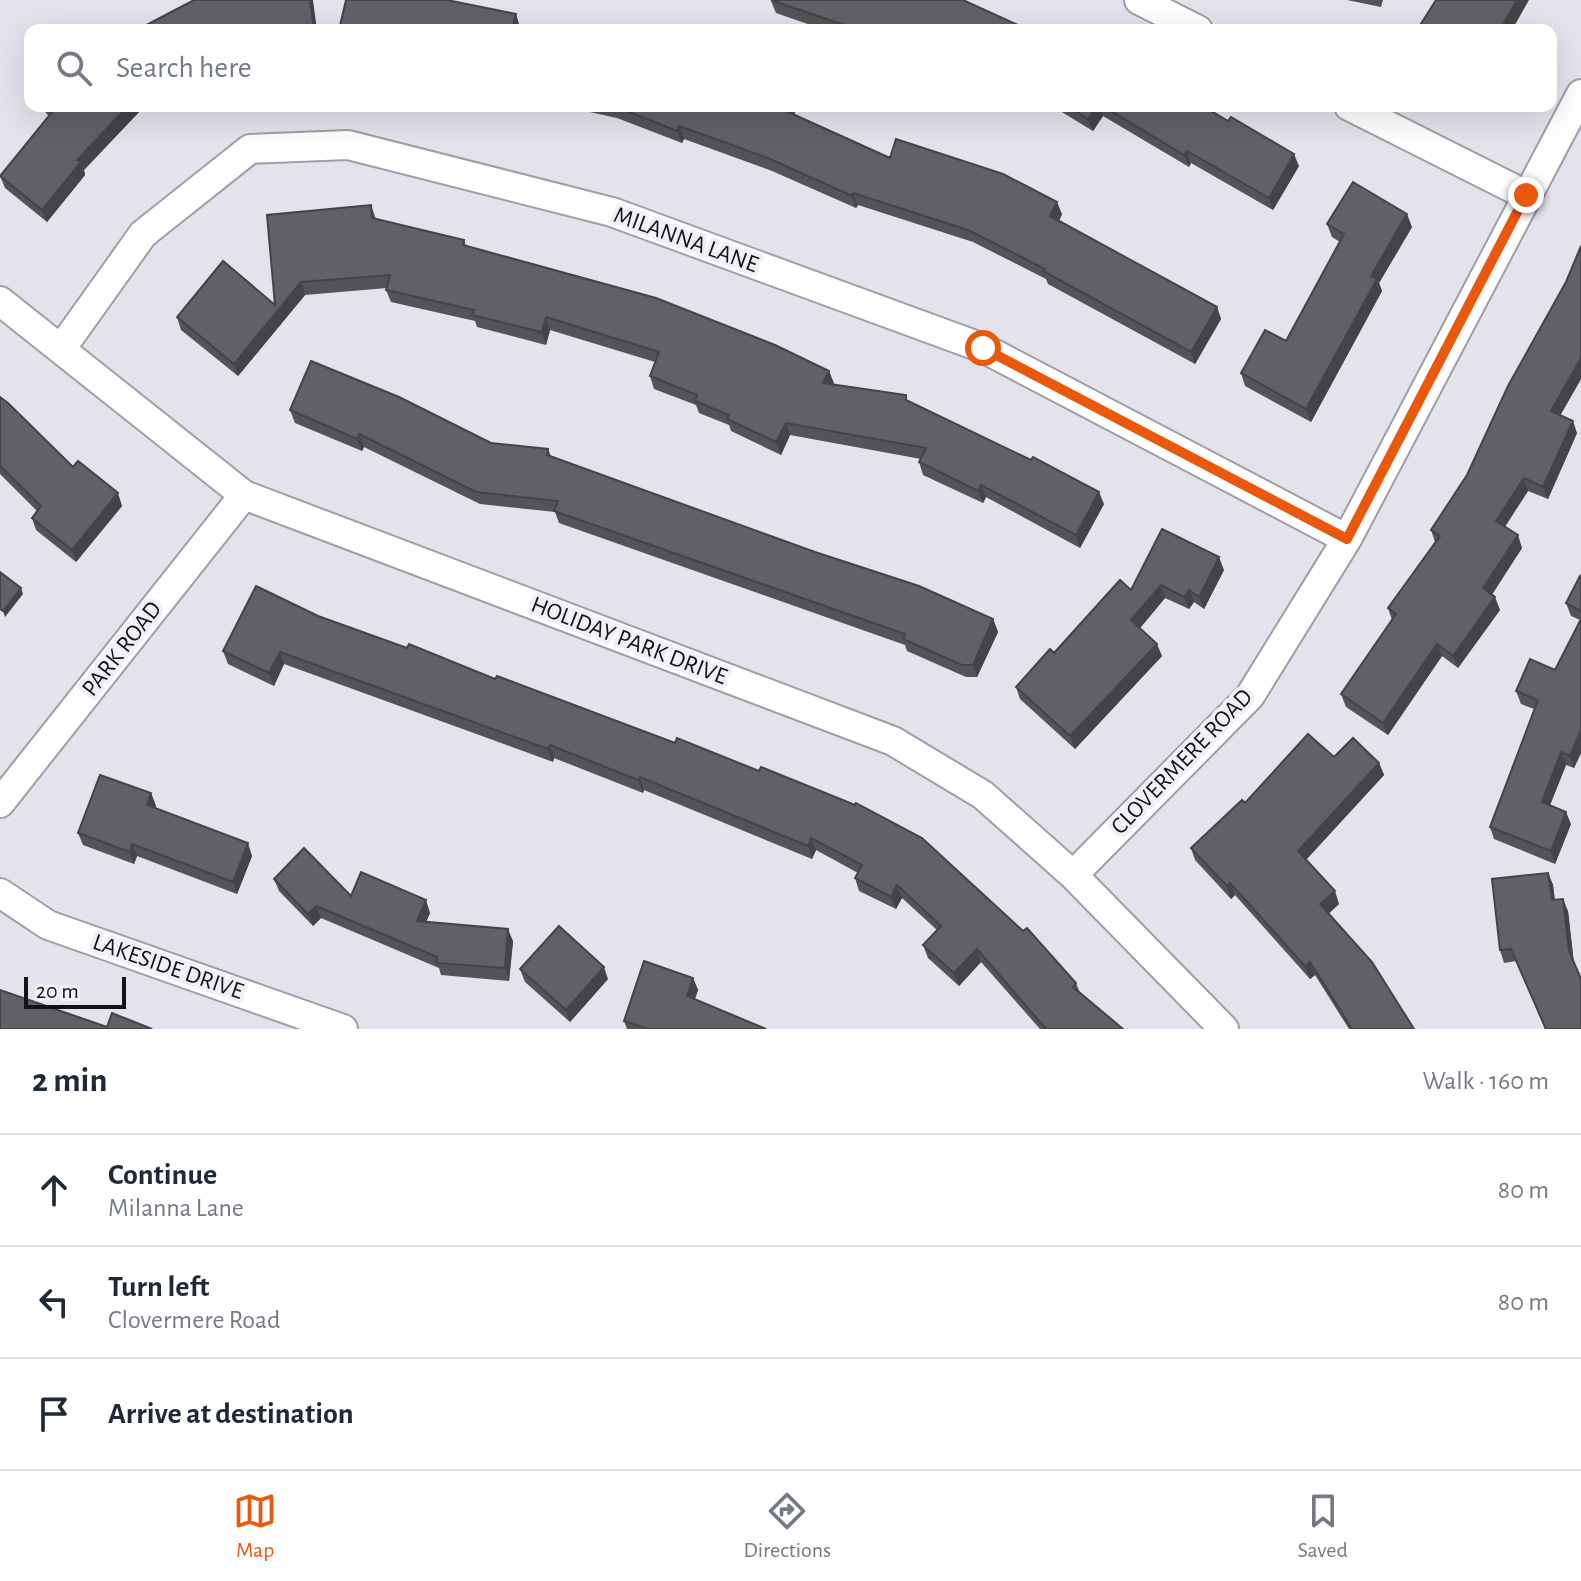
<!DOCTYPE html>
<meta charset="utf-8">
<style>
body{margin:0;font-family:"Alegreya Sans",sans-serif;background:#f2f2f3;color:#1f2937}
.scale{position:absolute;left:24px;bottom:20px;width:102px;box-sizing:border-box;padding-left:8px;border:4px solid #131316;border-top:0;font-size:22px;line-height:28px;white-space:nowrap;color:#131316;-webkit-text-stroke:6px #eff0f8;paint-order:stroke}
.stop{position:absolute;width:24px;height:24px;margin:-18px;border:6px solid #ea580c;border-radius:50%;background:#fff}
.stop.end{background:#ea580c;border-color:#fff;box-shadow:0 2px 8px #0008}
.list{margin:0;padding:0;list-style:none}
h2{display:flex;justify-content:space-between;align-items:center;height:104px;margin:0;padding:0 32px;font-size:34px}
h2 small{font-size:26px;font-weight:400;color:#747a83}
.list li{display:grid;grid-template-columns:52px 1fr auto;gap:24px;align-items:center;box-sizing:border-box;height:112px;padding:0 32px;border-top:2px solid #e0e1e3}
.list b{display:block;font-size:30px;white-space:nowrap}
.list p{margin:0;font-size:26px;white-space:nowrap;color:#747a83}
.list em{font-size:26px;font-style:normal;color:#747a83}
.icon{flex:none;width:44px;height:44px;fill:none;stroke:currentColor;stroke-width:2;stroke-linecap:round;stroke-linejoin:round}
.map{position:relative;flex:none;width:1581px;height:1029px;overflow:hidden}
.search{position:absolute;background:#fff;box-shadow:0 8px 32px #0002;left:24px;right:24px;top:24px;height:88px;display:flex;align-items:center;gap:20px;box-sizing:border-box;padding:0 28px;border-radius:16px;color:#747a83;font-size:30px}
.sheet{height:440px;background:#fff}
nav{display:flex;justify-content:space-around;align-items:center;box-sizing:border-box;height:112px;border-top:2px solid #e0e1e3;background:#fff;font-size:22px;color:#747a83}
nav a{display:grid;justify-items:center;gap:4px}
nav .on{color:#ea580c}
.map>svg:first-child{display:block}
</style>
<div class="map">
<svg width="1581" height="1029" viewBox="0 0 1581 1029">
<rect width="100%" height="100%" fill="#e2e3eb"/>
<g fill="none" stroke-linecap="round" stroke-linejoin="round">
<g stroke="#9e9ea6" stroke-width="32">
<path id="minor" d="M1139,0L1198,30
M1349,106L1526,195
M0,301L244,495L893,741L983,795L1073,875L1224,1029
M61,349L143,234L250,149L348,145L612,212L983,348L1347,539
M0,803L244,495
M1073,875L1250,696L1347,539L1581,94
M0,893L48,925L343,1029"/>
</g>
<use href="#minor" stroke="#fff" stroke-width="28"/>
</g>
<path fill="#535358" d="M1347,0H1383L1381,7Z
M771,1L1029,30H825L776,13Z
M43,106H150L139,112L84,170L85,175L47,222L5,188L0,176L49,116L46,113Z
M562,106H793L795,112L794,115L890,158L1062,214L1059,221L1217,307L1221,319L1195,364L1048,284L1046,279L973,242L858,205L856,208L772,171L684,139L682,143L617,118Z
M1052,106H1203L1299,166L1273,210L1191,163L1189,167L1103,116L1093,131Z
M371,205L376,219L464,240L466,246L829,371L833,384L909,402L1104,504L1080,548L986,497L983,503L923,475L919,462L921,459L790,435L781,455L731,431L729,425L699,413L696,405L654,389L650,376L655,362L550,330L546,345L477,327L475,321L391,302L386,290L387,288L305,295L238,376L181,330L177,317L275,305Z
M1327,224L1412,227L1379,283L1382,291L1311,422L1245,386L1241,373L1286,341L1340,242L1332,237Z
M1581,379L1560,415L1577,433L1548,499L1528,491L1505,527L1522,548L1492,595L1500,610L1458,668L1442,656L1388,735L1346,707L1341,694L1392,620L1388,608L1435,542L1431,530Z
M0,397L73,467L122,506L76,562L36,530L32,518L37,511L0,474Z
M290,410L491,443L548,449L551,456L993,619L998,632L977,677H966L907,651L905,645L559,523L555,512L480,504L364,447L362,451L295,423Z
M1224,570L1204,609L1194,602L1189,609L1165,598L1140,628L1162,656L1075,749L1020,699L1016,687L1131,590Z
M1581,577V753L1574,768L1566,765L1550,805L1571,824L1555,864L1494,839L1490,827L1534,709L1521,704L1516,691L1555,670L1580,620L1571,616L1566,603Z
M318,616L675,743L1076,983L1080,993L1123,1029H1040L981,962L959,986L928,958L923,945L937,930L902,898L896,909L859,891L855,878L858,873L816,850L812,859L644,790L643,793L554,758L553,762L284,664L274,686L228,664L223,651Z
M1334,757L1379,763L1384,775L1306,860L1339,904L1328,914L1414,1029H1349L1315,975L1310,979L1235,895L1231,899L1195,860L1191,848L1245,803Z
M151,793L156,806L155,808L252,856L237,894L137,856L134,864L83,845L78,833Z
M1548,873L1553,885L1555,900L1568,911L1581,1029H1545L1516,961L1504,963L1500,950Z
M274,879L430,913L426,922L513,941L509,981L441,975L439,968L321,918L313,926L279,891Z
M520,969L608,979L570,1022L525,982Z
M693,978L698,990L695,999L766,1029H627L624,1021Z"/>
<path fill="#444347" d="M310,0H313L317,30H314Z
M1517,0H1529L1512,30H1500Z
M516,14L520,27L519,30H512Z
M128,106H136L139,112L84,170L85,175L47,222L42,210L77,160Z
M788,106H793L795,112L791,124L786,111Z
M1097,106H1099L1103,116L1093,131L1088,119Z
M679,126L684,139L682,143L677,131Z
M1187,151L1191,163L1189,167L1184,155Z
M1294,154L1299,166L1273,210L1269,198Z
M853,193L858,205L856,208L852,196Z
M1057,202L1062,214L1055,229L1050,216Z
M1407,214L1412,227L1379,283L1382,291L1311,422L1306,409L1371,276Z
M301,282L305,295L238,376L234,364Z
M1217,307L1221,319L1195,364L1191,352Z
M546,317L550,330L546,345L542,332Z
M1581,358V379L1556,423L1551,411Z
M829,371L834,383L828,395L823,383Z
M1573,421L1577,433L1548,499L1543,487Z
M786,423L790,435L781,455L776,442Z
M359,434L364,447L362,451L357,439Z
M1524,478L1528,491L1500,533L1496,521Z
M981,485L986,497L983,503L978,491Z
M1099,492L1104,504L1080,548L1076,535Z
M118,493L122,506L76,562L72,550Z
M1518,535L1522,548L1487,601L1483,588Z
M1219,557L1224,570L1204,609L1199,597Z
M1161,585L1165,598L1136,633L1131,620Z
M21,588L23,594L5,617L3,611Z
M1189,590L1194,602L1189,609L1184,597Z
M1495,597L1500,610L1458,668L1453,656Z
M993,619L998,632L977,677L973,665Z
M1157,644L1162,656L1075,749L1070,736Z
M1437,644L1442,656L1388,735L1383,723Z
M280,652L284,664L274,686L269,673Z
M1581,730V753L1574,768L1570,756Z
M550,745L554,758L553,762L548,749Z
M1561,752L1566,765L1546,815L1542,802Z
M1379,763L1384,775L1302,864L1298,851Z
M640,777L644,790L643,793L638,780Z
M151,793L156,806L151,817L147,805Z
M1566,812L1571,824L1555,864L1551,851Z
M811,838L816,850L812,859L808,846Z
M248,843L252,856L237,894L233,882Z
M132,844L137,856L134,864L130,852Z
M1548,873L1553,885L1556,912L1552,900Z
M1230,883L1235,895L1231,899L1227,886Z
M897,885L902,898L896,909L891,897Z
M1335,891L1339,904L1325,917L1320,904Z
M1563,899L1568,911L1574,963L1569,951Z
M426,900L430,913L421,933L417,921Z
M316,906L321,918L313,926L308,914Z
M508,929L513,941L509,981L505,968Z
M977,949L981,962L959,986L954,973Z
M1310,962L1315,975L1310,979L1305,966Z
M604,967L608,979L570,1022L566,1010Z
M693,978L698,990L691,1009L687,996Z"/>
<path fill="#616066" stroke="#444347" stroke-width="2" d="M194,0H310L314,30H137Z
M346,0H447L516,14L512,30H339Z
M771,0H963L1029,30H900L892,28V30H858Z
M1436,0H1517L1500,30H1424L1419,27Z
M47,106H128L77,160L81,162L42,210L0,176L53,111Z
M614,106H788L786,111L890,158L896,139L1003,174L1057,202L1050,216L1217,307L1191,352L1043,271L1045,269L968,230L853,193L852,196L768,158L679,126L677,131Z
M1068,106H1097L1088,119Z
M1103,106H1203L1228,121L1231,117L1294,154L1269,198L1187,151L1184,155Z
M1353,182L1407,214L1371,276L1377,279L1306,409L1241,373L1265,330L1286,341L1344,234L1327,224Z
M371,205L372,218L464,240L463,245L656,298L775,345L829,371L823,383L906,395V400L1031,460L1033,457L1099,492L1076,535L981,485L978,491L919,462L926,448L786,423L776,442L727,419L729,415L695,401L697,395L650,376L659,352L546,317L542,332L472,315L474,310L386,290L390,275L301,282L234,364L177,317L223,261L275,305L267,215Z
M1581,246V358L1551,411L1573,421L1543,487L1524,478L1496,521L1518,535L1483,588L1495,597L1453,656L1437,644L1383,723L1341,694L1396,614L1388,608L1440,536L1431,530L1467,475L1508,386L1566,282Z
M311,361L399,397L491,443L548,449L547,455L815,552L919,586L993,619L973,665H962L903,639L905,634L554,511L558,501L476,492L359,434L357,439L290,410Z
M0,397L8,403L73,467L78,461L118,493L72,550L32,518L41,506L0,466Z
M1162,529L1219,557L1199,597L1189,590L1184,597L1161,585L1131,620L1157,644L1070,736L1016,687L1050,649L1054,653L1120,580L1131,590Z
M0,572L21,588L3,611L0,609Z
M1580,576L1581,577V611L1566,603Z
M256,586L318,616L407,648L409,644L495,679L497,676L675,743L677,738L759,771L761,767L855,805L856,803L922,838L1023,931L1027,928L1076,983L1073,987L1123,1029H1046L977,949L954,973L923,945L941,926L897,885L891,897L855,878L862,865L811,838L808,846L640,777L638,780L550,745L548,749L280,652L269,673L223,651Z
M1581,619V730L1570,756L1561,752L1542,802L1566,812L1551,851L1490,827L1538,700L1516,691L1530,659L1555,670Z
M1308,734L1334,757L1353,738L1379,763L1298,851L1335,891L1320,904L1372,962L1414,1029H1352L1310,962L1305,966L1230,883L1227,886L1191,848L1242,800L1245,803Z
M100,775L151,793L147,805L248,843L233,882L132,844L130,852L78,833Z
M304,848L351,896L361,872L426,900L417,921L508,929L505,968L437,963V957L316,906L308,914L274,879Z
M1548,873L1552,900L1563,899L1569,951L1581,979V1029H1546L1511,949L1500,950L1492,879Z
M559,926L604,967L566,1010L520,969Z
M644,961L693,978L687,996L766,1029H648L624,1021Z
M0,990L107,1027L112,1013L152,1029H0Z"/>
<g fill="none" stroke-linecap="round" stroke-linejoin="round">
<path stroke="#ea580c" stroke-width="10" d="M983,348L1347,539L1526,195"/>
</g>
<g text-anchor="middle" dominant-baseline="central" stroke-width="8" stroke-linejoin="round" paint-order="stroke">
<g font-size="24" fill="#131316" stroke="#eff0f8">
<text transform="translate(686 240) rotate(20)">MILANNA LANE</text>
<text transform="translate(629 641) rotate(21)">HOLIDAY PARK DRIVE</text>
<text transform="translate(122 649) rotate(-52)">PARK ROAD</text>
<text transform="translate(1182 762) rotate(-46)">CLOVERMERE ROAD</text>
<text transform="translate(168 967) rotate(19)">LAKESIDE DRIVE</text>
</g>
</g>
</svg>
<div class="scale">20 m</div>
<div class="stop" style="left:983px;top:348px"></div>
<div class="stop end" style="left:1526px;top:195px"></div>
<div class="search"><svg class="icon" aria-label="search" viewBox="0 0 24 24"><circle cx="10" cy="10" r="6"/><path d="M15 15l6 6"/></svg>Search here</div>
</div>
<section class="sheet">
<h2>2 min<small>Walk · 160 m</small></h2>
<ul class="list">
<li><svg class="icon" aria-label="ahead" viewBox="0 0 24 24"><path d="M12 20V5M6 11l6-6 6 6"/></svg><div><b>Continue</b><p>Milanna Lane</p></div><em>80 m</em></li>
<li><svg class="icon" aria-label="left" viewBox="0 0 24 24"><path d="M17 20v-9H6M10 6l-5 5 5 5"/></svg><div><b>Turn left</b><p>Clovermere Road</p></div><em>80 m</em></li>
<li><svg class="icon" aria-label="arrive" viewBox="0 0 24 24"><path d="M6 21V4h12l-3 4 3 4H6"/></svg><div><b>Arrive at destination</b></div></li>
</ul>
</section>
<nav>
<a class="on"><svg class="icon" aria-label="map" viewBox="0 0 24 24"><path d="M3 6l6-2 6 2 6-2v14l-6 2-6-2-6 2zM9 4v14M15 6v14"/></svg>Map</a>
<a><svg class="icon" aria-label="directions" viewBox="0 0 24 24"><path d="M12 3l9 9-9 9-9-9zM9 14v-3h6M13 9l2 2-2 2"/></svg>Directions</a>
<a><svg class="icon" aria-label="saved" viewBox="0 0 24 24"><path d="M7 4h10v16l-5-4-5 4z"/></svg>Saved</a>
</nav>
